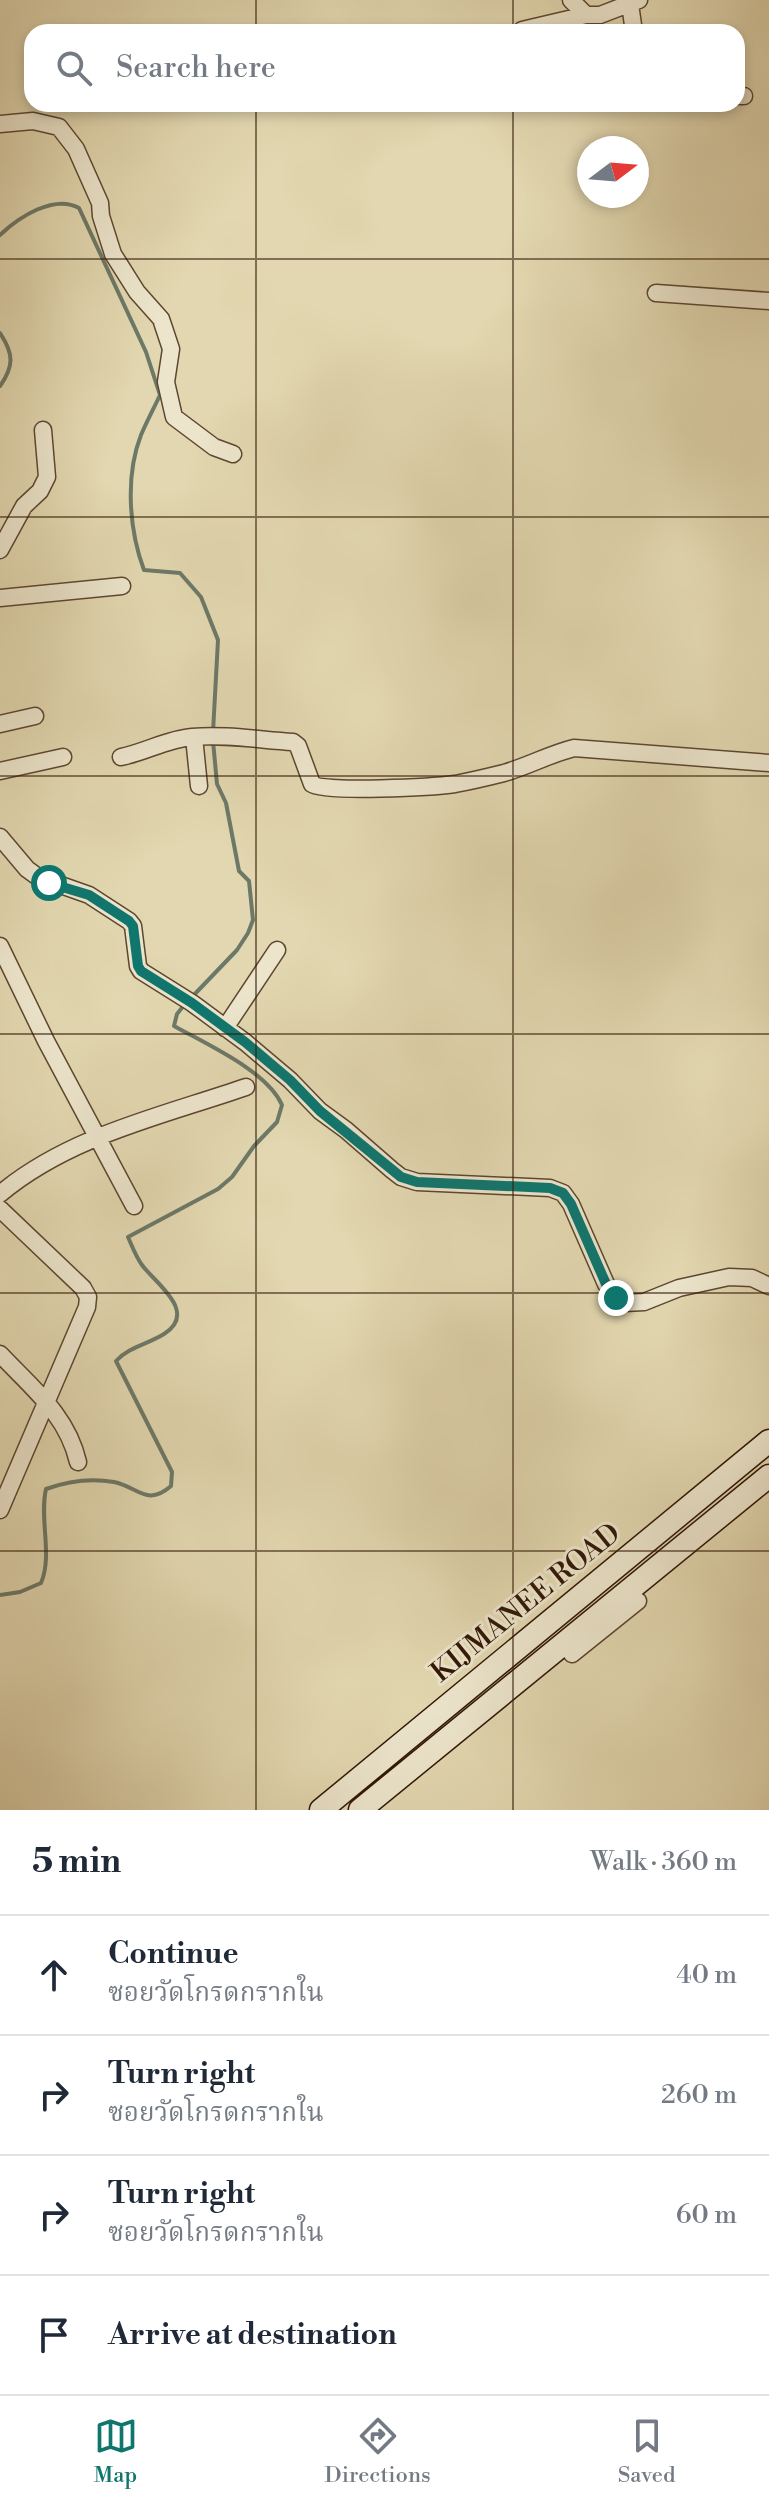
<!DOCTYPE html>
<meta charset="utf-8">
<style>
body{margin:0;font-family:"Libre Bodoni","Noto Serif Thai",serif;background:#f2f2f3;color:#1f2937}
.compass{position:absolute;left:577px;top:136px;width:72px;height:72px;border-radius:50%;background:#fff;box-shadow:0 4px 12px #0003;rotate:74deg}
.stop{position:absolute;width:24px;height:24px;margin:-18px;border:6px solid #0f766e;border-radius:50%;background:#fff}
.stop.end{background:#0f766e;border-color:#fff;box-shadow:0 2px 8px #0008}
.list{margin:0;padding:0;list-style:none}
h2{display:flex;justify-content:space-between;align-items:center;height:104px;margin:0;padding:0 32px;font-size:34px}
h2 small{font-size:26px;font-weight:400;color:#747a83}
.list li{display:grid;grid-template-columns:52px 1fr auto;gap:24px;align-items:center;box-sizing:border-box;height:120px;padding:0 32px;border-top:2px solid #e0e1e3}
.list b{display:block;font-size:30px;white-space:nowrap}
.list p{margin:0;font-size:26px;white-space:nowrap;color:#747a83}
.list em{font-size:26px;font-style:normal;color:#747a83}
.icon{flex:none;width:44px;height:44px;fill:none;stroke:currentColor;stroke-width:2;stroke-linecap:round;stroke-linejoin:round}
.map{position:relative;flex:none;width:769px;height:1810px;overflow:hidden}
.search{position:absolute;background:#fff;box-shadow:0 4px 12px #0003;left:24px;right:24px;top:24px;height:88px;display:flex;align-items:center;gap:20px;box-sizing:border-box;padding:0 28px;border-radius:24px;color:#747a83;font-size:30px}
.sheet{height:584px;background:#fff}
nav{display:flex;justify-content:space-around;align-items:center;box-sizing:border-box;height:112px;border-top:2px solid #e0e1e3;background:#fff;font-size:22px;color:#747a83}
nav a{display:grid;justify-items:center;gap:4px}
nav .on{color:#0f766e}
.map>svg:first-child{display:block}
</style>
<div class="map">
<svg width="769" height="1810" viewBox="0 0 769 1810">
<rect width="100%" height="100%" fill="#e2d7b0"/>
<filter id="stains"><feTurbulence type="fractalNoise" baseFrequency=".0025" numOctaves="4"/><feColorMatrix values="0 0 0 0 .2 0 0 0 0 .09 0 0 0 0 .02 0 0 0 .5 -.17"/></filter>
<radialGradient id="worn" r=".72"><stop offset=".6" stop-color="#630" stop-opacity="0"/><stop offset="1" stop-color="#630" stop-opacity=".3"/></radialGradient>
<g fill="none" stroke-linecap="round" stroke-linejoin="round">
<path stroke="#6d7968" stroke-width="4" d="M0,235C19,217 54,194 79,208L146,352L160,395C154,408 147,421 141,435C125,476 129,530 144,570L180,573L201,597L218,640L213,732
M0,333C14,354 14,366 0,386
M191,998L237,950L248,933L253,920L249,881L239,871L226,803L217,784L213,741
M0,1595L20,1592L41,1583C53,1555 39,1519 46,1489C68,1481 91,1478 114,1482C138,1487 147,1507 171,1486L172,1472L116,1361C129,1347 148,1344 164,1334C199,1312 155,1283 142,1265C136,1257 132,1246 128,1237L218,1189L232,1177L254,1146L277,1122L282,1105C267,1071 206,1044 174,1026L177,1014L185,1004"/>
<g stroke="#5d4730" stroke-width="19">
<path id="street" d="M571,0L586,15H600L639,0
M630,4L634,32
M522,30L586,15
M737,96H744
M0,124L33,121L59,127L76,149L100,203L101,216L113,254L137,292L161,319L171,349L166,382L174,417L214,447L233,454
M656,293L769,301
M0,550L24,506L40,491L47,477L43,430
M0,598L122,586
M0,724L35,716
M194,737L199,786
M121,757C146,752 167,739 192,737C225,734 260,740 293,742L298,746L312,784C324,793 435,787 455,784C471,781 488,777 504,773C528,766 550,754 574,748L769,763
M0,771L63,757
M0,837L27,869L38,877L89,895L129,921L133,926L138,966L141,971L192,1003L245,1042L290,1080L320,1111L346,1130L392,1170L401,1177L417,1182L550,1188L563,1193L571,1204L606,1284L616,1298L624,1303L644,1302L679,1288L729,1277L752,1278L769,1286
M0,946L46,1041L134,1206
M225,1028L277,950
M0,1194C69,1136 162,1116 246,1087
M0,1209L83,1288L88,1297L87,1307L0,1510
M0,1354C33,1389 67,1415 78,1462
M564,1642L572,1654L638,1601"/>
</g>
<g stroke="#311706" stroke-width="25">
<path id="secondary" d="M321,1810L769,1441
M360,1810L769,1476"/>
</g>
<use href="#street" stroke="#ece5cc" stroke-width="16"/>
<use href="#secondary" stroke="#ece5cc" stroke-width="22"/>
</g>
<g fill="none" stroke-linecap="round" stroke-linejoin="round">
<path stroke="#0f766e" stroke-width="10" d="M49,883L89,895L129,921L133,926L138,966L141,971L192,1003L245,1042L290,1080L320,1111L401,1177L417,1182L550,1188L563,1193L571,1204L606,1284L616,1298"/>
</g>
<path fill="none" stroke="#311706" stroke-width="2" stroke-opacity="0.55" d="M256,0V32M513,0V32M256,104V1810M513,104V1810M0,259H769M0,517H769M0,776H769M0,1034H769M0,1293H769M0,1551H769"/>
<g text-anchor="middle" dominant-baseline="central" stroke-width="6" stroke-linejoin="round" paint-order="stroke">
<g font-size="28" fill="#311706" stroke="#ece5cc">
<text transform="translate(526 1603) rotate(-39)">KIJMANEE ROAD</text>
</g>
</g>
<rect width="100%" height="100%" filter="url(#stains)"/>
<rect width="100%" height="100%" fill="url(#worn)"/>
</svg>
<svg class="compass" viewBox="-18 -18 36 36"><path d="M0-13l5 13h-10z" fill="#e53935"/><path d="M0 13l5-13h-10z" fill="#747a83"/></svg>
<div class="stop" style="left:49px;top:883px"></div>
<div class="stop end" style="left:616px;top:1298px"></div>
<div class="search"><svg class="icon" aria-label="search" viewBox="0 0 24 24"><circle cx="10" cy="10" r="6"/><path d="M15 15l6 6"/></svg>Search here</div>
</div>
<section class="sheet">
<h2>5 min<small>Walk · 360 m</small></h2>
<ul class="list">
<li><svg class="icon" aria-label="ahead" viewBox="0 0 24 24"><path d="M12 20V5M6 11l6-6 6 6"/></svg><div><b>Continue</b><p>ซอยวัดโกรดกรากใน</p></div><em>40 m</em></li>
<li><svg class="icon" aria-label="right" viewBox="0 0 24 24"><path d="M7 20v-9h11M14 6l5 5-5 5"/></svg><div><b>Turn right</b><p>ซอยวัดโกรดกรากใน</p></div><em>260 m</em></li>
<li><svg class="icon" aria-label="right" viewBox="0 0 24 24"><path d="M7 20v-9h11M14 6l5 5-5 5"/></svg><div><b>Turn right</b><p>ซอยวัดโกรดกรากใน</p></div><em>60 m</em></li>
<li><svg class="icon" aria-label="arrive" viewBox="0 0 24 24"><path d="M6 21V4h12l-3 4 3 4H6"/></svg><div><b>Arrive at destination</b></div></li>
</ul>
</section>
<nav>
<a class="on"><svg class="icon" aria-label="map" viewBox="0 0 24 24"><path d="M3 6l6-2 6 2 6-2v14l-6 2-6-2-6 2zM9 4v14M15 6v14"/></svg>Map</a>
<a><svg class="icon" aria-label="directions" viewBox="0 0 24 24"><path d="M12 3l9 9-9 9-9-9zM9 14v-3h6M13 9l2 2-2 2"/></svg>Directions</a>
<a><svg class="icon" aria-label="saved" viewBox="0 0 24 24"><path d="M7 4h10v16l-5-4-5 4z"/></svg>Saved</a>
</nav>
